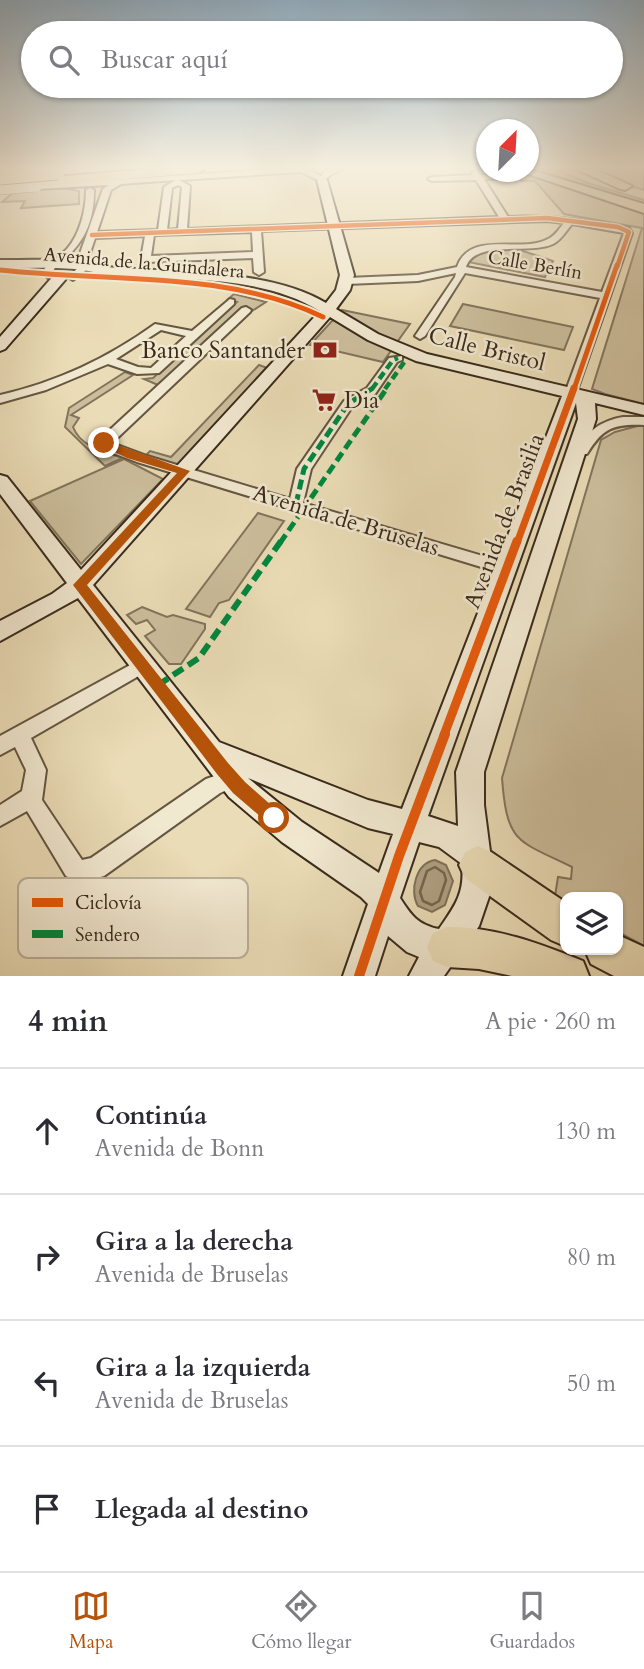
<!DOCTYPE html>
<html lang="es">
<meta charset="utf-8">
<style>
body{margin:0;font-family:Cardo,serif;background:#f2f2f3;color:#2b2b33}
.controls{position:absolute;right:21px;bottom:21px;display:grid;overflow:hidden;border-radius:14px;box-shadow:0 2px 5px #0004}
.controls button{width:63px;height:63px;display:grid;place-items:center;padding:0;border:0;border-bottom:2px solid #e1e1e2;background:#fff;color:#2b2b33;font:35px sans-serif}
.compass{position:absolute;left:476px;top:119px;width:63px;height:63px;border-radius:50%;background:#fff;box-shadow:0 2px 5px #0004;rotate:24deg}
.stop{position:absolute;width:21px;height:21px;margin:-16px;border:5px solid #b45309;border-radius:50%;background:#fff}
.stop.end{background:#b45309;border-color:#fff;box-shadow:0 2px 7px #0008}
.list{margin:0;padding:0;list-style:none}
h2{display:flex;justify-content:space-between;align-items:center;height:91px;margin:0;padding:0 28px;font-size:30px}
h2 small{font-size:23px;font-weight:400;color:#7c7c81}
.list li{display:grid;grid-template-columns:46px 1fr auto;gap:21px;align-items:center;box-sizing:border-box;height:126px;padding:0 28px;border-top:2px solid #e1e1e2}
.list b{display:block;font-size:26px;white-space:nowrap}
.list p{margin:0;font-size:23px;white-space:nowrap;color:#7c7c81}
.list em{font-size:23px;font-style:normal;color:#7c7c81}
.icon{flex:none;width:38px;height:38px;fill:none;stroke:currentColor;stroke-width:2;stroke-linecap:round;stroke-linejoin:round}
.map{position:relative;flex:none;width:644px;height:976px;overflow:hidden}
.search{position:absolute;background:#fff;box-shadow:0 2px 5px #0004;left:21px;right:21px;top:21px;height:77px;display:flex;align-items:center;gap:18px;box-sizing:border-box;padding:0 24px;border-radius:38px;color:#7c7c81;font-size:26px}
.sheet{height:595px;background:#fff}
nav{display:flex;justify-content:space-around;align-items:center;box-sizing:border-box;height:98px;border-top:2px solid #e1e1e2;background:#fff;font-size:19px;color:#7c7c81}
nav a{display:grid;justify-items:center;gap:4px}
nav .on{color:#b45309}
.map>svg:first-child{display:block}
</style>
<div class="map">
<svg width="644" height="976" viewBox="0 0 644 976">
<rect width="100%" height="100%" fill="#eadcb6"/>
<filter id="stains"><feTurbulence type="fractalNoise" baseFrequency=".00286" numOctaves="4"/><feColorMatrix values="0 0 0 0 .2 0 0 0 0 .09 0 0 0 0 .02 0 0 0 .5 -.17"/></filter>
<radialGradient id="worn" r=".72"><stop offset=".6" stop-color="#630" stop-opacity="0"/><stop offset="1" stop-color="#630" stop-opacity=".3"/></radialGradient>
<path fill="#ccbe9c" stroke="#82745c" stroke-width="2" d="M473,169L522,172L644,212V404L605,394L592,389L642,228L564,214L535,181H521L516,175L484,176Z
M529,169H555L588,183L644,200V206Z
M594,169H644V190L624,184Z
M62,188L79,191V204L21,208L25,201L2,202L15,191Z
M495,249L523,251L553,261L545,277L468,262L478,253Z
M234,294L266,302L252,311L240,309L158,385L144,379L153,378L237,302L228,299Z
M463,304L573,327L564,350L450,326Z
M342,310L410,324L383,362L310,345Z
M259,365L273,370L185,468L144,457L150,451L171,457Z
M125,372L133,375L71,415L79,418L73,427C81,447 103,451 122,458L105,466L65,427L69,408Z
M641,425L644,426V946L618,932V897H565V902L555,896L558,877L571,879L572,867C517,840 507,844 502,778L601,440L615,432Z
M124,459L163,479L81,564L30,501Z
M258,513L284,521L229,600L219,603L210,617L186,609Z
M142,607L167,617L173,615L205,624V629L181,664H169L145,636L155,630L147,620L136,624L127,615Z"/>
<path fill="#ae9f81" stroke="#7f7058" stroke-width="2" d="M435,860L446,865L453,881L445,905L432,912L418,906C409,891 416,863 435,860Z"/>
<g fill="none" stroke-linecap="round" stroke-linejoin="round">
<path stroke="#74644e" stroke-width="2.5" d="M435,867L444,873L446,880L439,901L432,905L423,901L420,892L427,871Z"/>
<g stroke="#655642" stroke-width="4">
<path id="street" d="M276,169H313L311,171L321,176L326,170L342,169L332,174L322,182L301,172L179,180L190,186L187,229L499,217L476,180L432,181L428,179L432,177L473,175L472,173L476,171L481,175L515,174L519,176L515,178L484,179L508,217C550,215 588,220 629,228L632,233L575,396H567L565,393L600,298L465,273L425,336L420,339L415,336L455,277L456,273L418,281L347,284L342,281L347,278L418,275L457,267C470,229 522,254 548,239C555,236 559,229 564,223L547,221L261,231L264,272L259,275L254,272L253,258L146,262L141,259L145,236L95,238L88,259L90,267L73,280L68,277L80,266L78,259L103,189L109,185L37,189L33,187L37,185ZM176,180L164,187L158,230L97,232L111,190L121,184ZM178,185L182,187L178,229L167,230L172,188ZM572,224L624,233L602,292L466,267C475,239 530,255 553,244C561,240 566,231 572,224ZM252,232L253,252L151,256L154,235Z
M90,188L94,190C94,228 81,246 54,269V278H48L43,272L45,268C52,261 60,256 67,249C80,234 86,210 86,190Z
M230,299L234,300V304L159,373L137,374L108,364L46,390L0,403V395C57,382 108,358 155,324L192,331ZM161,330L186,336L151,368L138,367L116,359Z
M246,307L251,310L250,312L112,443L147,456L290,499L297,469L344,401L367,388L389,358L402,356V360L397,362L375,394L352,407L311,469L303,503L513,565L515,569L513,573H501L137,462L100,448L98,445L100,439L242,308Z
M623,417H644V425C613,424 603,428 587,454H577L575,451C588,431 600,421 623,417Z
M143,658L149,660L152,665L149,670L31,738L46,770L42,800L82,860L91,858L206,779L232,770L239,773L242,779L239,785L220,793L104,876L80,883L66,876L27,811L0,826V805L22,791L26,770L15,747L0,755V736Z"/>
</g>
<g stroke="#392a1b" stroke-width="4">
<path id="secondary" d="M322,177L327,180L354,275L350,290L336,309L378,334L427,354L644,405V415L595,403L596,419L484,772V805L494,882L479,926L444,976H409L419,957L407,952L388,936L375,976H343L368,904L361,897L282,842L229,797L78,598L0,641V621L52,594L67,583L0,494V475L7,477L81,570L320,311C261,275 183,280 117,276C103,275 89,270 75,269C50,267 25,268 0,268V260C25,260 50,259 75,261C89,262 103,267 117,268C180,272 271,270 326,303L336,290L340,275L317,180ZM330,317L368,340L416,361L562,396L402,809L368,800L219,742L93,585ZM576,403L578,419L456,772L458,826L428,816ZM248,778L368,828L393,834L379,873L302,822ZM419,842L439,847L462,864C465,893 455,906 439,929C418,925 411,915 400,898Z
M60,273L67,277L65,280L5,349L0,351V337L55,274Z"/>
</g>
<g stroke="#392a1b" stroke-width="4">
<path id="highway" d="M151,169H205L198,173L42,186L35,182L42,178Z
M528,169L644,204V213L522,172H528Z
M576,169H594L632,186L625,190L620,189Z
M478,846L491,852L565,902V946L551,940L465,878L459,865L465,852Z
M447,927C496,927 538,943 583,961L589,976H512L479,969L447,967L433,961L427,947L433,933Z
M618,935L644,947V976H614L591,964L585,950H618Z"/>
</g>
<use href="#street" fill="#f1e8d0" fill-rule="evenodd"/>
<use href="#secondary" fill="#f1e8d0" fill-rule="evenodd"/>
<use href="#highway" fill="#eadcb6" fill-rule="evenodd"/>
<g stroke="#655642" stroke-width="10" stroke-linecap="butt">
<path id="street-bridge" d="M0,190L37,187"/>
</g>
<g stroke="#392a1b" stroke-width="17" stroke-linecap="butt">
<path id="highway-bridge" d="M0,177L57,172"/>
</g>
<use href="#street-bridge" stroke="#f1e8d0" stroke-width="9"/>
<use href="#highway-bridge" stroke="#eadcb6" stroke-width="15"/>
<path stroke="#00873e" stroke-width="4.5" stroke-dasharray="8 4.5" stroke-linecap="butt" d="M372,389L393,360L398,358
M385,389L405,361"/>
<path stroke="#00873e" stroke-width="5" stroke-dasharray="10 5" stroke-linecap="butt" d="M311,498L387,388
M296,504L304,469L348,404L373,388
M280,543L298,517"/>
<path stroke="#00873e" stroke-width="6" stroke-dasharray="12 6" stroke-linecap="butt" d="M158,685L199,658L281,541"/>
<g stroke="#f1e8d0" stroke-width="7">
<path id="cycleway-far4" d="M92,235L547,218L618,227L629,232L617,267"/>
</g>
<g stroke="#f1e8d0" stroke-width="9">
<path id="cycleway-far3" d="M0,270C106,282 226,270 323,317
M574,389L617,265"/>
</g>
<g stroke="#f1e8d0" stroke-width="11">
<path id="cycleway-far2" d="M517,543L574,388"/>
</g>
<g stroke="#f1e8d0" stroke-width="13">
<path id="cycleway-far1" d="M444,735L517,541"/>
</g>
<g stroke="#f1e8d0" stroke-width="15">
<path id="cycleway" d="M359,976L399,856L445,734"/>
</g>
<use href="#cycleway-far4" stroke="#e8590c" stroke-width="4.5"/>
<use href="#cycleway-far3" stroke="#e8590c" stroke-width="5"/>
<use href="#cycleway-far2" stroke="#e8590c" stroke-width="7"/>
<use href="#cycleway-far1" stroke="#e8590c" stroke-width="9"/>
<use href="#cycleway" stroke="#e8590c" stroke-width="10"/>
</g>
<linearGradient id="sky" x2="0" y2="1"><stop stop-color="#91acbf"/><stop offset="0.55" stop-color="#f6efde"/><stop offset="1" stop-color="#f6efde" stop-opacity="0"/></linearGradient>
<rect width="644" height="305" fill="url(#sky)"/>
<path fill="#b45309" d="M104,440L190,471L87,585L228,763L245,782L279,812L282,818L279,823L274,826L268,823L233,793L217,774L73,585L177,473L127,458L101,446L99,443Z"/>
<defs>
<g id="bank-bare" transform="scale(1.89)"><path d="M-6-4H6V4H-6ZM0-2.3a2.3 2.3 0 1 0 0 4.6a2.3 2.3 0 1 0 0-4.6Z" fill="#8f2418" stroke="#f1e8d0" stroke-width="2.5" paint-order="stroke"/></g>
<g id="supermarket-bare" transform="scale(1.89)"><path d="M-6-5.5h2.5l.6 2H6L4.5 2H-2.5L-4.4-4H-6ZM-1.5 3.2a1.3 1.3 0 1 0 .1 0ZM3 3.2a1.3 1.3 0 1 0 .1 0Z" fill="#8f2418" stroke="#f1e8d0" stroke-width="2.5" paint-order="stroke"/></g>
</defs>
<g fill-rule="evenodd">
<use href="#bank-bare" x="325" y="350"/>
<use href="#supermarket-bare" x="324" y="400"/>
</g>
<g text-anchor="middle" dominant-baseline="central" stroke-width="5" stroke-linejoin="round" paint-order="stroke">
<g font-size="19" fill="#392a1b" stroke="#f1e8d0">
<text transform="translate(144 263) rotate(5)">Avenida de la Guindalera</text>
<text transform="translate(535 265) rotate(10)">Calle Berlín</text>
</g>
<g font-size="23" fill="#392a1b" stroke="#f1e8d0">
<text transform="translate(487 349) rotate(14)">Calle Bristol</text>
<text transform="translate(346 520) rotate(17)">Avenida de Bruselas</text>
<text transform="translate(504 521) rotate(-69)">Avenida de Brasilia</text>
</g>
<g font-size="23" fill="#392a1b" stroke="#f1e8d0" text-anchor="end">
<text x="305" y="350">Banco Santander</text>
<text x="344" y="400" text-anchor="start">Dia</text>
</g>
</g>
<rect x="18" y="878" width="230" height="80" rx="10" fill="#f1e8d0" stroke="#baaf9a" stroke-width="2"/>
<rect x="32" y="898" width="31" height="9" fill="#e8590c"/>
<rect x="32" y="930" width="31" height="8" fill="#00873e"/>
<g font-size="19" fill="#392a1b">
<text x="75" y="909">Ciclovía</text>
<text x="75" y="941">Sendero</text>
</g>
<rect width="100%" height="100%" filter="url(#stains)"/>
<rect width="100%" height="100%" fill="url(#worn)"/>
</svg>
<div class="controls">
<button><svg class="icon" aria-label="layers" viewBox="0 0 24 24"><path d="M12 4l9 5-9 5-9-5zM3 14l9 5 9-5"/></svg></button>
</div>
<svg class="compass" viewBox="-18 -18 36 36"><path d="M0-13l5 13h-10z" fill="#e53935"/><path d="M0 13l5-13h-10z" fill="#7c7c81"/></svg>
<div class="stop" style="left:274px;top:818px"></div>
<div class="stop end" style="left:104px;top:443px"></div>
<div class="search"><svg class="icon" aria-label="search" viewBox="0 0 24 24"><circle cx="10" cy="10" r="6"/><path d="M15 15l6 6"/></svg>Buscar aquí</div>
</div>
<section class="sheet">
<h2>4 min<small>A pie · 260 m</small></h2>
<ul class="list">
<li><svg class="icon" aria-label="ahead" viewBox="0 0 24 24"><path d="M12 20V5M6 11l6-6 6 6"/></svg><div><b>Continúa</b><p>Avenida de Bonn</p></div><em>130 m</em></li>
<li><svg class="icon" aria-label="right" viewBox="0 0 24 24"><path d="M7 20v-9h11M14 6l5 5-5 5"/></svg><div><b>Gira a la derecha</b><p>Avenida de Bruselas</p></div><em>80 m</em></li>
<li><svg class="icon" aria-label="left" viewBox="0 0 24 24"><path d="M17 20v-9H6M10 6l-5 5 5 5"/></svg><div><b>Gira a la izquierda</b><p>Avenida de Bruselas</p></div><em>50 m</em></li>
<li><svg class="icon" aria-label="arrive" viewBox="0 0 24 24"><path d="M6 21V4h12l-3 4 3 4H6"/></svg><div><b>Llegada al destino</b></div></li>
</ul>
</section>
<nav>
<a class="on"><svg class="icon" aria-label="map" viewBox="0 0 24 24"><path d="M3 6l6-2 6 2 6-2v14l-6 2-6-2-6 2zM9 4v14M15 6v14"/></svg>Mapa</a>
<a><svg class="icon" aria-label="directions" viewBox="0 0 24 24"><path d="M12 3l9 9-9 9-9-9zM9 14v-3h6M13 9l2 2-2 2"/></svg>Cómo llegar</a>
<a><svg class="icon" aria-label="saved" viewBox="0 0 24 24"><path d="M7 4h10v16l-5-4-5 4z"/></svg>Guardados</a>
</nav>
